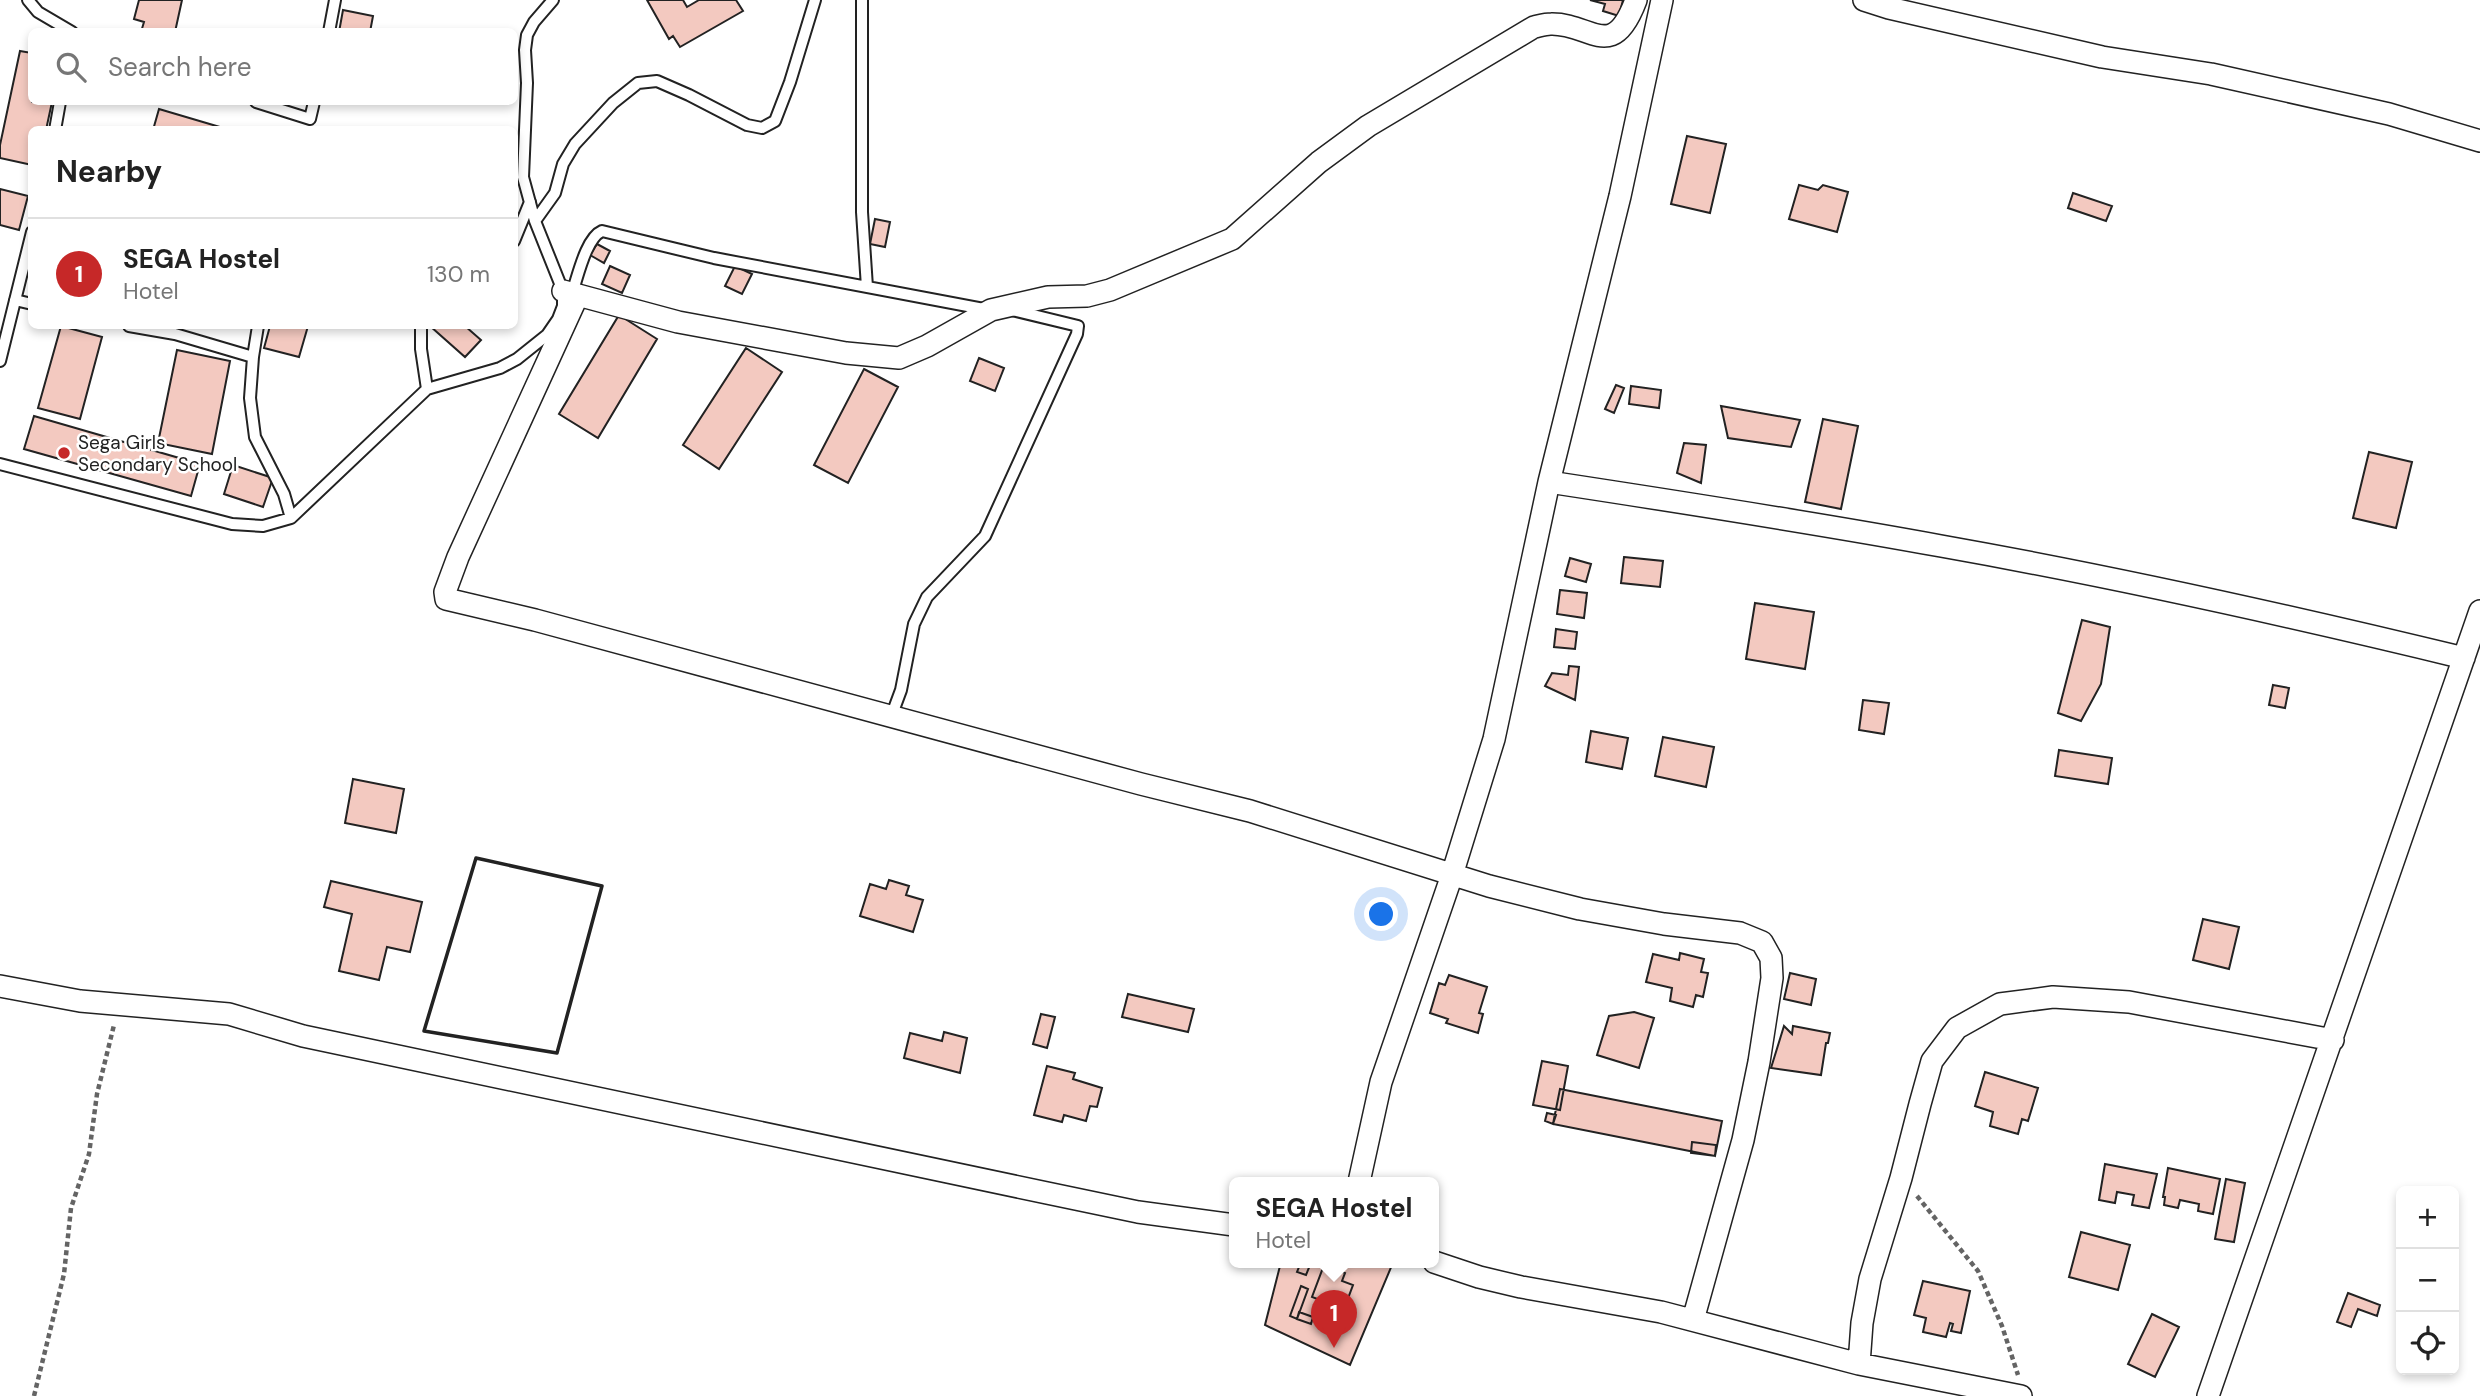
<!DOCTYPE html>
<meta charset="utf-8">
<style>
body{margin:0;font-family:"DM Sans",sans-serif;background:#f2f2f2;color:#222}
.controls{position:absolute;right:21px;bottom:21px;display:grid;overflow:hidden;border-radius:10px;box-shadow:0 4px 10px #0003}
.controls button{width:63px;height:63px;display:grid;place-items:center;padding:0;border:0;border-bottom:2px solid #e0e0e0;background:#fff;color:#222;font:35px sans-serif}
.you{position:absolute;left:1382px;top:915px;width:24px;height:24px;margin:-18px;border:5px solid #fff;border-radius:50%;background:#1a73e8;box-shadow:0 0 0 10px #1a73e833}
.badge{display:grid;place-items:center;width:46px;height:46px;border-radius:50%;background:#c62828;color:#fff;font-size:23px;font-weight:700}
.pin{position:absolute;translate:-50% -58px;filter:drop-shadow(0 2px 4px #0008)}
.pin::after{content:'';position:absolute;top:37px;width:24px;height:21px;background:inherit;clip-path:polygon(0 0,100% 0,50% 100%)}
.popup{position:absolute;left:1229px;top:1177px;width:210px;height:91px;box-sizing:border-box;display:grid;place-content:center;border-radius:10px;background:#fff;filter:drop-shadow(0 2px 5px #0005);font-size:23px;white-space:nowrap;color:#767676}
.popup b{font-size:26px;color:#222}
.popup::after{content:'';position:absolute;left:50%;top:100%;margin-left:-14px;border:14px solid transparent;border-top-color:#fff}
.list{margin:0;padding:0;list-style:none}
h2{display:flex;justify-content:space-between;align-items:center;height:91px;margin:0;padding:0 28px;font-size:30px}
h2 small{font-size:23px;font-weight:400;color:#767676}
.list li{display:grid;grid-template-columns:46px 1fr auto;gap:21px;align-items:center;box-sizing:border-box;height:112px;padding:0 28px;border-top:2px solid #e0e0e0}
.list b{display:block;font-size:26px;white-space:nowrap}
.list p{margin:0;font-size:23px;white-space:nowrap;color:#767676}
.list em{font-size:23px;font-style:normal;color:#767676}
.icon{flex:none;width:38px;height:38px;fill:none;stroke:currentColor;stroke-width:2;stroke-linecap:round;stroke-linejoin:round}
.map{position:relative;flex:none;width:2480px;height:1396px;overflow:hidden}
.search{position:absolute;background:#fff;box-shadow:0 4px 10px #0003;left:28px;top:28px;width:490px;height:77px;display:flex;align-items:center;gap:18px;box-sizing:border-box;padding:0 24px;border-radius:10px;color:#767676;font-size:26px}
.panel{position:absolute;background:#fff;box-shadow:0 4px 10px #0003;left:28px;top:126px;width:490px;height:203px;border-radius:10px}
.map>svg:first-child{display:block}
</style>
<div class="map">
<svg width="2480" height="1396" viewBox="0 0 2480 1396">
<rect width="100%" height="100%" fill="#fff"/>
<path fill="#f3c9c0" stroke="#222" stroke-width="2" d="M139,0H182L175,32H141L144,22L134,19Z
M647,0H683L687,7L699,0H736L743,11L680,47L673,36L669,39Z
M1590,0H1623L1619,16L1603,11L1605,4Z
M343,10L373,16L370,32H339Z
M20,51L32,53V102H52L46,130H32V165L0,158V145Z
M159,109L230,130H153Z
M1687,136L1726,144L1710,213L1671,204Z
M1799,185L1818,190L1823,185L1848,192L1837,232L1789,219Z
M0,189L28,196L19,230L0,225Z
M2073,193L2112,206L2106,221L2068,208Z
M875,219L890,222L885,247L870,244Z
M597,244L610,251L604,263L590,255Z
M610,266L630,275L622,293L602,284Z
M735,266L752,274L742,294L725,286Z
M619,315L657,339L598,438L559,414Z
M61,326L102,337L80,419L38,408Z
M270,326H308L299,357L264,348Z
M430,326H465L481,340L465,357Z
M746,348L782,372L719,469L683,445Z
M177,350L230,361L212,454L158,443Z
M979,358L1004,368L995,391L970,381Z
M864,369L898,387L848,483L814,465Z
M1616,385L1624,388L1614,413L1605,409Z
M1631,386L1661,390L1659,408L1629,404Z
M1721,406L1800,420L1791,447L1728,438Z
M34,416L200,464L191,496L24,449Z
M1823,419L1858,426L1841,509L1805,502Z
M1684,443L1706,445L1701,483L1677,473Z
M2369,452L2412,462L2396,528L2353,518Z
M233,465L273,478L263,507L224,494Z
M1624,557L1663,561L1660,587L1621,583Z
M1570,558L1591,564L1586,582L1565,576Z
M1560,590L1587,593L1584,618L1557,614Z
M1755,603L1814,612L1805,669L1746,659Z
M2082,620L2110,627L2101,684L2081,721L2058,713Z
M1556,629L1577,632L1575,649L1554,647Z
M1569,666L1579,667L1575,700L1545,686L1552,673L1568,675Z
M2273,685L2289,688L2285,708L2269,705Z
M1863,700L1889,703L1884,734L1859,730Z
M1591,731L1628,738L1622,769L1586,762Z
M1663,737L1714,747L1706,787L1655,776Z
M2059,750L2112,758L2108,784L2055,776Z
M353,779L404,789L396,833L345,823Z
M889,880L909,886L906,895L923,900L913,932L860,916L870,884L886,889Z
M331,881L422,902L410,952L387,947L379,980L339,971L352,914L324,907Z
M2203,919L2239,927L2229,969L2193,960Z
M1680,953L1704,959L1701,972L1708,973L1703,997L1696,995L1693,1007L1670,1001L1672,988L1646,982L1653,954L1679,960Z
M1790,973L1816,979L1811,1005L1784,999Z
M1449,975L1487,987L1479,1013L1483,1014L1478,1033L1446,1023L1448,1019L1430,1013L1439,983L1445,985Z
M1128,994L1194,1009L1188,1032L1122,1017Z
M1634,1012L1654,1018L1639,1068L1597,1055L1609,1016Z
M1041,1014L1055,1017L1047,1048L1033,1044Z
M1784,1026L1792,1034L1793,1026L1830,1033L1828,1043H1826L1821,1075L1771,1068Z
M944,1032L967,1038L960,1073L904,1058L910,1033L942,1041Z
M1542,1061L1568,1066L1560,1110L1533,1105Z
M1047,1066L1075,1073L1073,1079L1102,1088L1097,1107L1090,1106L1086,1121L1064,1115L1062,1122L1034,1115Z
M1985,1072L2038,1088L2028,1121L2022,1119L2018,1134L1990,1126L1993,1112L1975,1106Z
M1560,1089L1722,1121L1715,1156L1553,1124Z
M1547,1113L1556,1115L1553,1124L1545,1121Z
M1692,1142L1716,1145L1715,1156L1691,1153Z
M2105,1164L2157,1174L2149,1208L2132,1205L2134,1195L2117,1192L2115,1203L2099,1200Z
M2168,1168L2220,1179L2213,1214L2198,1211L2199,1204L2180,1200L2178,1208L2164,1205L2165,1197H2163Z
M2226,1179L2245,1183L2234,1242L2215,1239Z
M2081,1232L2130,1245L2118,1290L2069,1277Z
M1281,1262H1381L1392,1265L1350,1365L1265,1325Z
M1301,1262L1310,1265L1306,1275L1297,1272Z
M1324,1265L1345,1273L1342,1281L1353,1285L1347,1301L1336,1297L1333,1305L1312,1297Z
M1923,1281L1970,1291L1961,1333L1951,1331L1953,1324L1950,1323L1946,1337L1923,1332L1926,1318L1914,1315Z
M1301,1286L1308,1289L1297,1319L1290,1316Z
M2348,1293L2380,1305L2377,1316L2358,1309L2351,1327L2337,1322Z
M1299,1312L1313,1317L1311,1324L1297,1319Z
M2152,1314L2179,1327L2155,1377L2128,1364Z"/>
<g fill="none" stroke-linecap="round" stroke-linejoin="round">
<g stroke="#222" stroke-width="14">
<path id="lane" d="M28,0L38,12L72,32
M862,0V212L867,287
M329,32L335,0
M256,102L310,119L314,102
M55,130L60,102
M535,221L555,193L563,164L575,144L613,103L638,83L657,81L689,95L747,125L762,128L775,121L790,82L815,0
M514,241L530,202
M572,293C578,276 586,238 602,231L714,258L989,310
M15,300L32,304
M129,326L175,334L253,357
M258,326L253,357L250,398L255,437L284,494L291,518
M421,326V349L427,389
M0,361L32,232
M0,464L232,524L263,526L291,518L427,389L500,368L517,359L547,335L558,319L563,306V291L535,221L523,177L527,83L525,50L527,35L534,22L553,0
M891,717L901,690L914,624L927,597L985,536L1077,334L1078,326L1012,310"/>
</g>
<g stroke="#222" stroke-width="24">
<path id="street" d="M1864,0L1889,8L2102,57L2211,74L2389,114L2480,141
M563,291L678,322L846,353L899,358L927,346L991,310L1048,297L1087,296L1110,290L1232,239L1319,162L1368,126L1534,27C1539,26 1545,24 1551,24C1591,23 1612,64 1636,0
M578,295L458,557L445,592L446,599L535,620L1141,784L1250,811L1489,886L1580,909L1664,924L1740,933L1762,942L1771,958L1772,978L1759,1062L1743,1140L1693,1320
M1549,482C1680,502 1811,522 1941,546C2116,577 2291,616 2464,658
M0,986L80,1001L229,1014L303,1036L1047,1193L1138,1212L1234,1225
M1359,1182L1381,1082L1452,875L1494,739L1549,482L1620,196L1662,0
M1434,1262L1479,1277L1521,1287L1661,1312L1859,1364L2021,1396
M1859,1364L1862,1323L1870,1279L1901,1178L1920,1104L1932,1061L1957,1028L2000,1004L2053,997L2129,1002L2333,1040
M2208,1396L2480,611"/>
</g>
<path stroke="#646464" stroke-width="4.5" stroke-dasharray="5 3.5" stroke-linecap="butt" d="M1917,1196L1978,1271L2002,1326L2018,1375
M34,1396L64,1274L71,1208L89,1154L97,1094L114,1025"/>
<use href="#lane" stroke="#fff" stroke-width="10"/>
<use href="#street" stroke="#fff" stroke-width="21"/>
<path stroke="#222" stroke-width="3.5" d="M476,858L602,886L557,1053L424,1031Z"/>
</g>
<circle fill="#c62828" stroke="#fff" stroke-width="2.5" cx="64" cy="453" r="7"/>
<g text-anchor="middle" dominant-baseline="central" stroke-width="5" stroke-linejoin="round" paint-order="stroke">
<g font-size="19" fill="#222" stroke="#fff" text-anchor="start">
<text x="78" y="442">Sega Girls<tspan x="78" dy="22">Secondary School</tspan></text>
</g>
</g>
</svg>
<div class="controls">
<button>+</button>
<button>−</button>
<button><svg class="icon" aria-label="locate" viewBox="0 0 24 24"><circle cx="12" cy="12" r="6"/><path d="M12 2v4M12 18v4M2 12h4M18 12h4"/></svg></button>
</div>
<div class="you"></div>
<div class="pin badge" style="left:1334px;top:1348px">1</div>
<div class="popup"><b>SEGA Hostel</b>Hotel</div>
<div class="search"><svg class="icon" aria-label="search" viewBox="0 0 24 24"><circle cx="10" cy="10" r="6"/><path d="M15 15l6 6"/></svg>Search here</div>
<section class="panel">
<h2>Nearby<small></small></h2>
<ul class="list">
<li><span class="badge">1</span><div><b>SEGA Hostel</b><p>Hotel</p></div><em>130 m</em></li>
</ul>
</section>
</div>
